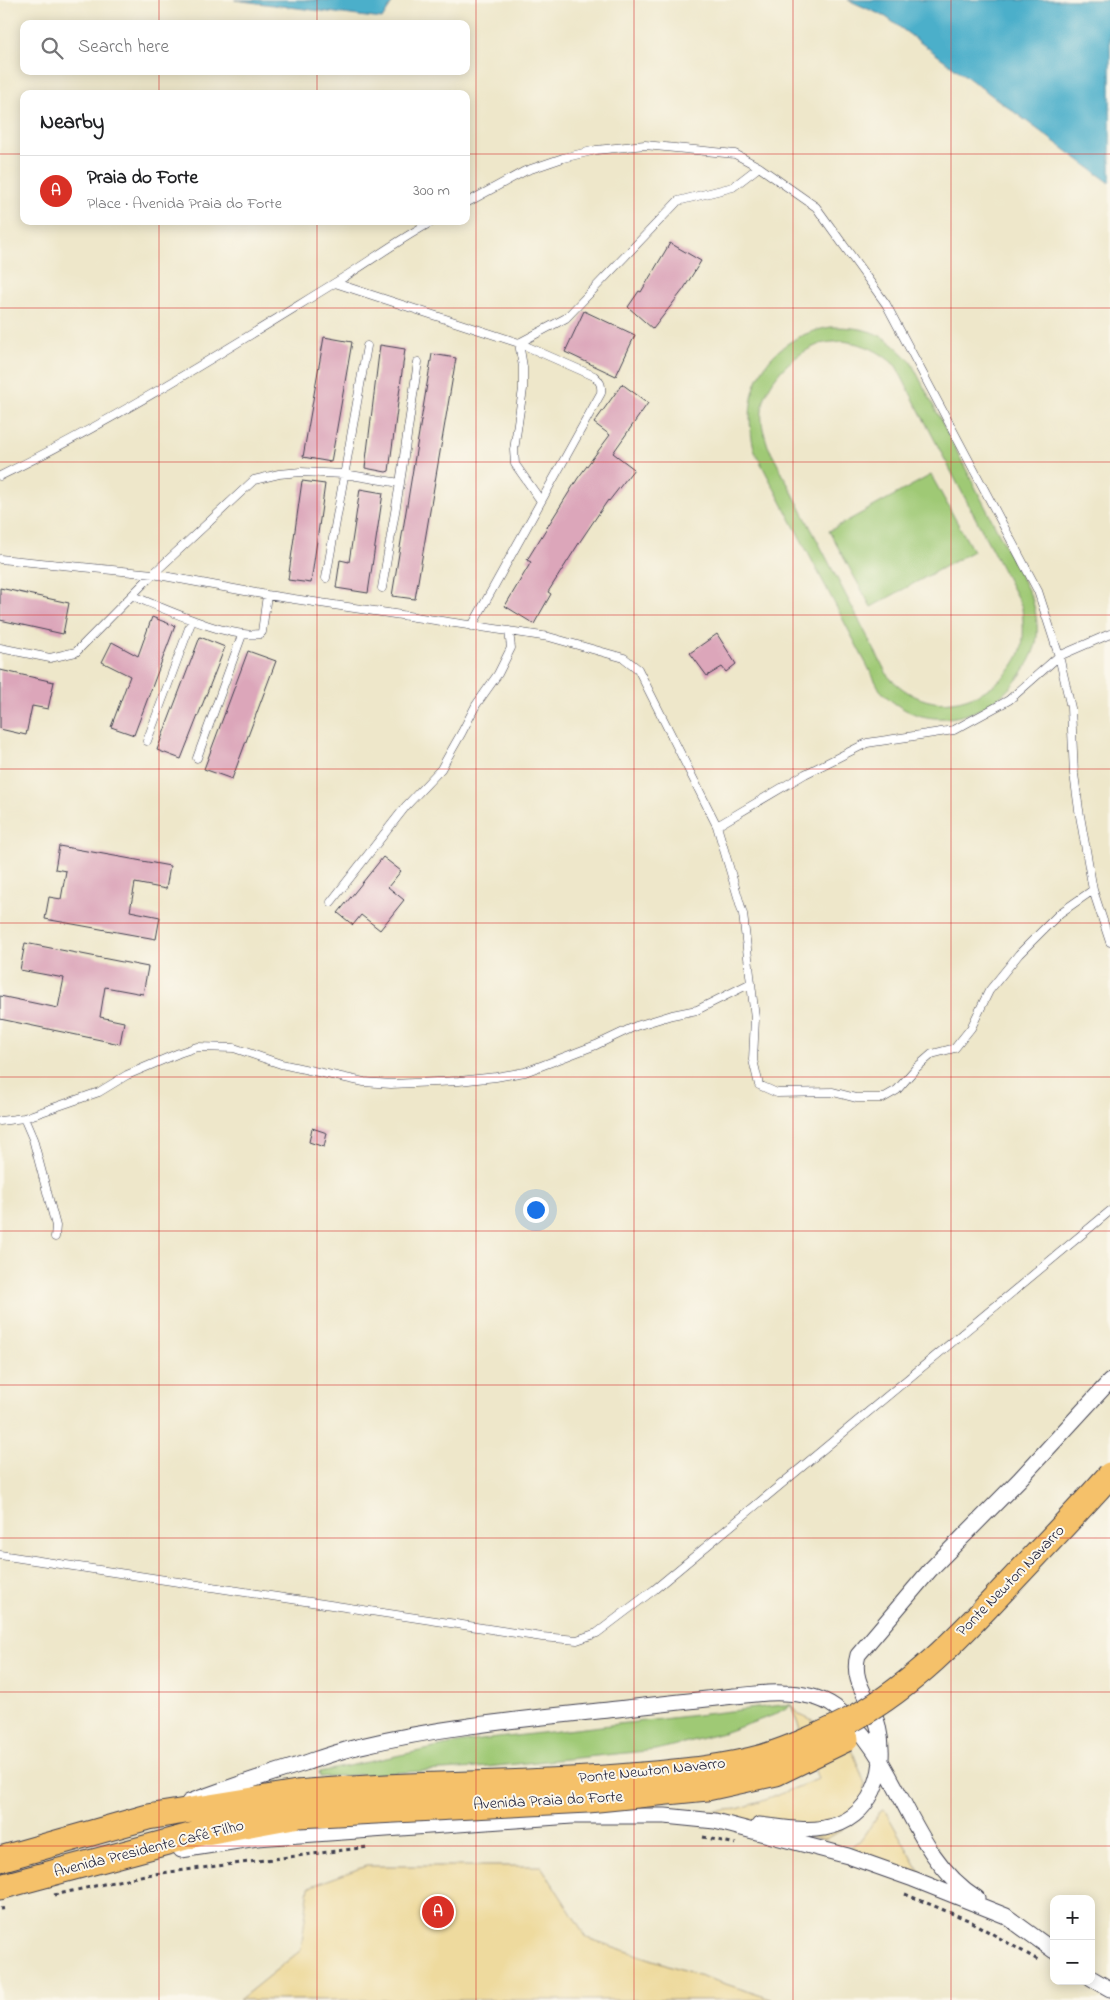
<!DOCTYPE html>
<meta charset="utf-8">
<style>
body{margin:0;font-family:"Indie Flower",sans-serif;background:#f6f6f6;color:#202124}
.controls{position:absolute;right:15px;bottom:15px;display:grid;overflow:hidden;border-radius:10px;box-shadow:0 2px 12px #0003}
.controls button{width:45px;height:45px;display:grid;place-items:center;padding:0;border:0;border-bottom:1px solid #e0e0e0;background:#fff;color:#202124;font:25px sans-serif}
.you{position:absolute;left:535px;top:1209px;width:18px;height:18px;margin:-12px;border:4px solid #fff;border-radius:50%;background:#1a73e8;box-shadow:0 0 0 8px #1a73e833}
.badge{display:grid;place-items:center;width:32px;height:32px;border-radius:50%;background:#d93025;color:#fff;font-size:16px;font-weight:700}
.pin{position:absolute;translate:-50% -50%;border:2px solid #fff;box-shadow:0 1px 5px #0006}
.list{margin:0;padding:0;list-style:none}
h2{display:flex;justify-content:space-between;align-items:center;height:65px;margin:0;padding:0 20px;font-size:21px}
h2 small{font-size:16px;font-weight:400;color:#757577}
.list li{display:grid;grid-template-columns:32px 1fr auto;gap:15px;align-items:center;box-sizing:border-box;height:70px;padding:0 20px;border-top:1px solid #e0e0e0}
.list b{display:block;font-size:19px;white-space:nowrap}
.list p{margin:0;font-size:16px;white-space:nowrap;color:#757577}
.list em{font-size:16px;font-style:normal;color:#757577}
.icon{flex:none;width:28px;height:28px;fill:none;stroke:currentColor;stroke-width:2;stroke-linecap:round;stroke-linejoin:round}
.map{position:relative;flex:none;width:1110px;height:2000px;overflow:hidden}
.search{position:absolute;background:#fff;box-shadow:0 2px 12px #0003;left:20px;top:20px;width:450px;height:55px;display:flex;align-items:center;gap:12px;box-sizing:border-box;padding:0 18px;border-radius:10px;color:#757577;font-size:19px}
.panel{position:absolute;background:#fff;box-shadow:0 2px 12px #0003;left:20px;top:90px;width:450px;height:135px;border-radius:10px}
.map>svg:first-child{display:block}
</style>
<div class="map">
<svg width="1110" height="2000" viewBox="0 0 1110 2000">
<rect width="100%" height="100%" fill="#fbf7ec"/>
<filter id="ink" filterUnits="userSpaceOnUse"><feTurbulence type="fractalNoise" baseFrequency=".02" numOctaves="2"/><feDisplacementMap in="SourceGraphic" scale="10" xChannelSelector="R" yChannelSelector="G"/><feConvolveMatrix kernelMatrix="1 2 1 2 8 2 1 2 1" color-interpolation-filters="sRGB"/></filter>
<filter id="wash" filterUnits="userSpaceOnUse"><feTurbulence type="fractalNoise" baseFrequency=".0096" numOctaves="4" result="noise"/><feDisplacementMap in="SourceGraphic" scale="20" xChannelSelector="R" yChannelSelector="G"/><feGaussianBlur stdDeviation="1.12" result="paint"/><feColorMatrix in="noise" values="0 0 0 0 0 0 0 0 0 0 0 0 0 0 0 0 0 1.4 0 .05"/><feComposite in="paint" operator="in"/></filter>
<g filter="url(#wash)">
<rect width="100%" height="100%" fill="#eee7ca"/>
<path fill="#9fc975" stroke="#607658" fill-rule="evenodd" d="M831,327C869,327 885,333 911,362L1032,598C1036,613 1040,631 1035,647C1013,712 930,746 880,690L755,452C738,390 766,338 831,327ZM843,341C867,345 878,350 896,366L1022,607C1023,622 1025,638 1020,653C1008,683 967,707 934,702C915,699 901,689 888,676L768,446C766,439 763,431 762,423C758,387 789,356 820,344C827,342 836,342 843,341Z
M931,475L973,551L871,607L829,531Z
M783,1705H791L774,1715L723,1733L656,1750L476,1768L320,1777L319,1772L463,1742Z"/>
<path fill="#eeda9e" stroke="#887e6c" d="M791,1705L800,1715L822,1725L848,1746L854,1755L865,1784V1797L840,1831L826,1839L675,1815L737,1809L760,1802L818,1779Z
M884,1809L923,1877L841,1853L862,1839L881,1810Z
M366,1866H541L587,1938L774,2000H239L301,1950L309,1887Z"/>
<path fill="#4bafca" stroke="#366882" d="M235,0H394L382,19Z
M848,0H1110V183L886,17Z"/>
<g id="blocks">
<path fill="#dca6ba" d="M670,243L701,261L683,290L653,329L628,307L639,291L641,292Z
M584,311L635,335L616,376L565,352Z
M324,337L352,342L331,462L303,457Z
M380,345L405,349L389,471L386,472L365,468Z
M432,354L456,358L415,599L392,596Z
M622,384L648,403L613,453L634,469L609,501L608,500L581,540L548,592L551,594L534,624L505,606L531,562L527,560L551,521L578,478L610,435L594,423Z
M302,481L325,484L311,583L288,580Z
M360,489L383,493L368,593L336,588L340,560L349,562Z
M0,588L69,603L63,634L0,620Z
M152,617L175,626L134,735L111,727L130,676L102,662L112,642L138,656Z
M717,634L736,664L726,672L722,667L707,676L690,653Z
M200,637L225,647L181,759L157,750Z
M248,651L276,661L232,779L204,769Z
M0,670L54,682L48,709L32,706L26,735L0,729Z
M59,846L170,866L166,889L135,883L130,911L160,917L156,939L45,919L49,897L61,899L66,871L55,869Z
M383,857L401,871L388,887L404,900L380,930L361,915L353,925L338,913Z
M25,943L148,967L143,994L105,987L100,1017L124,1022L120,1044L0,1019V996L58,1008L64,978L20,970Z
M312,1128L327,1133L324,1147L309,1142Z"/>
</g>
</g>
<g filter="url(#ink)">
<use href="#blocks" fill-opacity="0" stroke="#414050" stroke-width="1"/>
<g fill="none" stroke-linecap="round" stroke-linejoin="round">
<g stroke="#414050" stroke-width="9">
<path id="service" d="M466,203L525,171L563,158L596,150L645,145L735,154L759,167L816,207L886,304L1038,591L1059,656L1071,708L1074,774L1079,810L1093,890L1110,942
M335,283L519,343L594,376C600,381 602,385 601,393L472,626
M0,476C115,420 224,351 333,284C366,264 398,240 433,221
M541,501L515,464L514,450L523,389V367L519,343L566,318L678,201L733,187L759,167
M0,559L153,574L267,595L549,637L624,658L638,669L717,826L805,774L867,743L954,730L1009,700L1059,656L1110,634
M326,578L367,346
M382,588L400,483L418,362
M133,596C163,608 229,639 260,634L262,632L267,595
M0,648L50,658L76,652L153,574L254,480L279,474L301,472L344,474L400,483
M147,741L192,620
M197,758L242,635
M717,826L743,914L755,1018L753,1060L759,1085L777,1093L833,1092L856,1098H883L897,1090L916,1068L932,1054L955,1048L971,1028L989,991L1019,954L1060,913L1093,890
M331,902L406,806L441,769L462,732L476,705L498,674L511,648L509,631
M24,1118L33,1139L56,1226L55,1237
M0,1121L24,1118L99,1092L127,1075L179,1053L197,1047L234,1048L281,1064L364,1082L391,1084L459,1081L496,1077L525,1072L596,1045L636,1026L672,1015L697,1010L751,983
M0,1555L542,1637L577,1640L597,1633L655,1589L1110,1211"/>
</g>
<g stroke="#414050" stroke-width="17">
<path id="minor" d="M189,1802C227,1788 266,1775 305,1763C323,1757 342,1750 361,1746C448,1725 537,1718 626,1708C662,1704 698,1700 734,1696C750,1695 767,1692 783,1693C800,1693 822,1697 835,1707C900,1756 908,1855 977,1898
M759,1825C780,1827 803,1832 824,1828C872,1820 889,1770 878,1726C872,1701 850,1682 858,1655L930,1570L1019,1480L1110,1381
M181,1850L257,1838L572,1816H665L715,1821L848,1856L913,1879L1006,1916L1054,1951
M1091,1978L1110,1989"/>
</g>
<g stroke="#414050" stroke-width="27">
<path id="primary" d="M0,1859L148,1817L297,1793
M0,1887L201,1833L299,1815"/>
</g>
<path stroke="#414050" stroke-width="3" stroke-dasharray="4 4" stroke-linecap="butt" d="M703,1837L736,1844
M905,1894L968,1920L1038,1960
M54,1895L145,1875L369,1847
M0,1909L7,1908"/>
<use href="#service" stroke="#fff" stroke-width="8"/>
<use href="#minor" stroke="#fff" stroke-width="15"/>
<use href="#primary" stroke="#f5c16b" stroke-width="25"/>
<g stroke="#414050" stroke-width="27" stroke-linecap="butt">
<path id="primary-bridge" d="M297,1793C408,1782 519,1786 630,1776C674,1772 720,1769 763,1757C790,1749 831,1731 856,1717C913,1685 959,1637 1003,1590C1039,1552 1075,1514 1110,1475
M299,1815L588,1800L707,1788L776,1773L846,1739"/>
</g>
<use href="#primary-bridge" stroke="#f5c16b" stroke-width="25"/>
</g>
</g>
<path fill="none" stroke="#d62828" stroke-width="1" stroke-opacity="0.55" d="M159,0V24M317,0V24M476,0V2000M634,0V2000M793,0V2000M951,0V2000M159,71V94M317,71V94M0,154H24M466,154H1110M159,221V2000M317,221V2000M0,308H1110M0,462H1110M0,615H1110M0,769H1110M0,923H1110M0,1077H1110M0,1231H1110M0,1385H1110M0,1538H1110M0,1692H1110M0,1846H1110"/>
<g text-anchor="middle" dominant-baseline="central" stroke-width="4" stroke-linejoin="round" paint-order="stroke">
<g font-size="16" fill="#22223b" stroke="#fbf7ec">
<text transform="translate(1011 1581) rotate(-46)">Ponte Newton Navarro</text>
<text transform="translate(652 1771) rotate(-6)">Ponte Newton Navarro</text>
<text transform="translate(548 1801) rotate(-3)">Avenida Praia do Forte</text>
<text transform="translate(149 1849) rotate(-14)">Avenida Presidente Café Filho</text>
</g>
</g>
</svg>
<div class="controls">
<button>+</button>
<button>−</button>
</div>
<div class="you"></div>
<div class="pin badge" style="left:438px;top:1912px">A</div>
<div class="search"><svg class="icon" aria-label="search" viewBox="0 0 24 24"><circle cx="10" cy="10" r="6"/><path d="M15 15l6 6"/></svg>Search here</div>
<section class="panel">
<h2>Nearby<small></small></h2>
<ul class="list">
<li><span class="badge">A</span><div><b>Praia do Forte</b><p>Place · Avenida Praia do Forte</p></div><em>300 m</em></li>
</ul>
</section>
</div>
